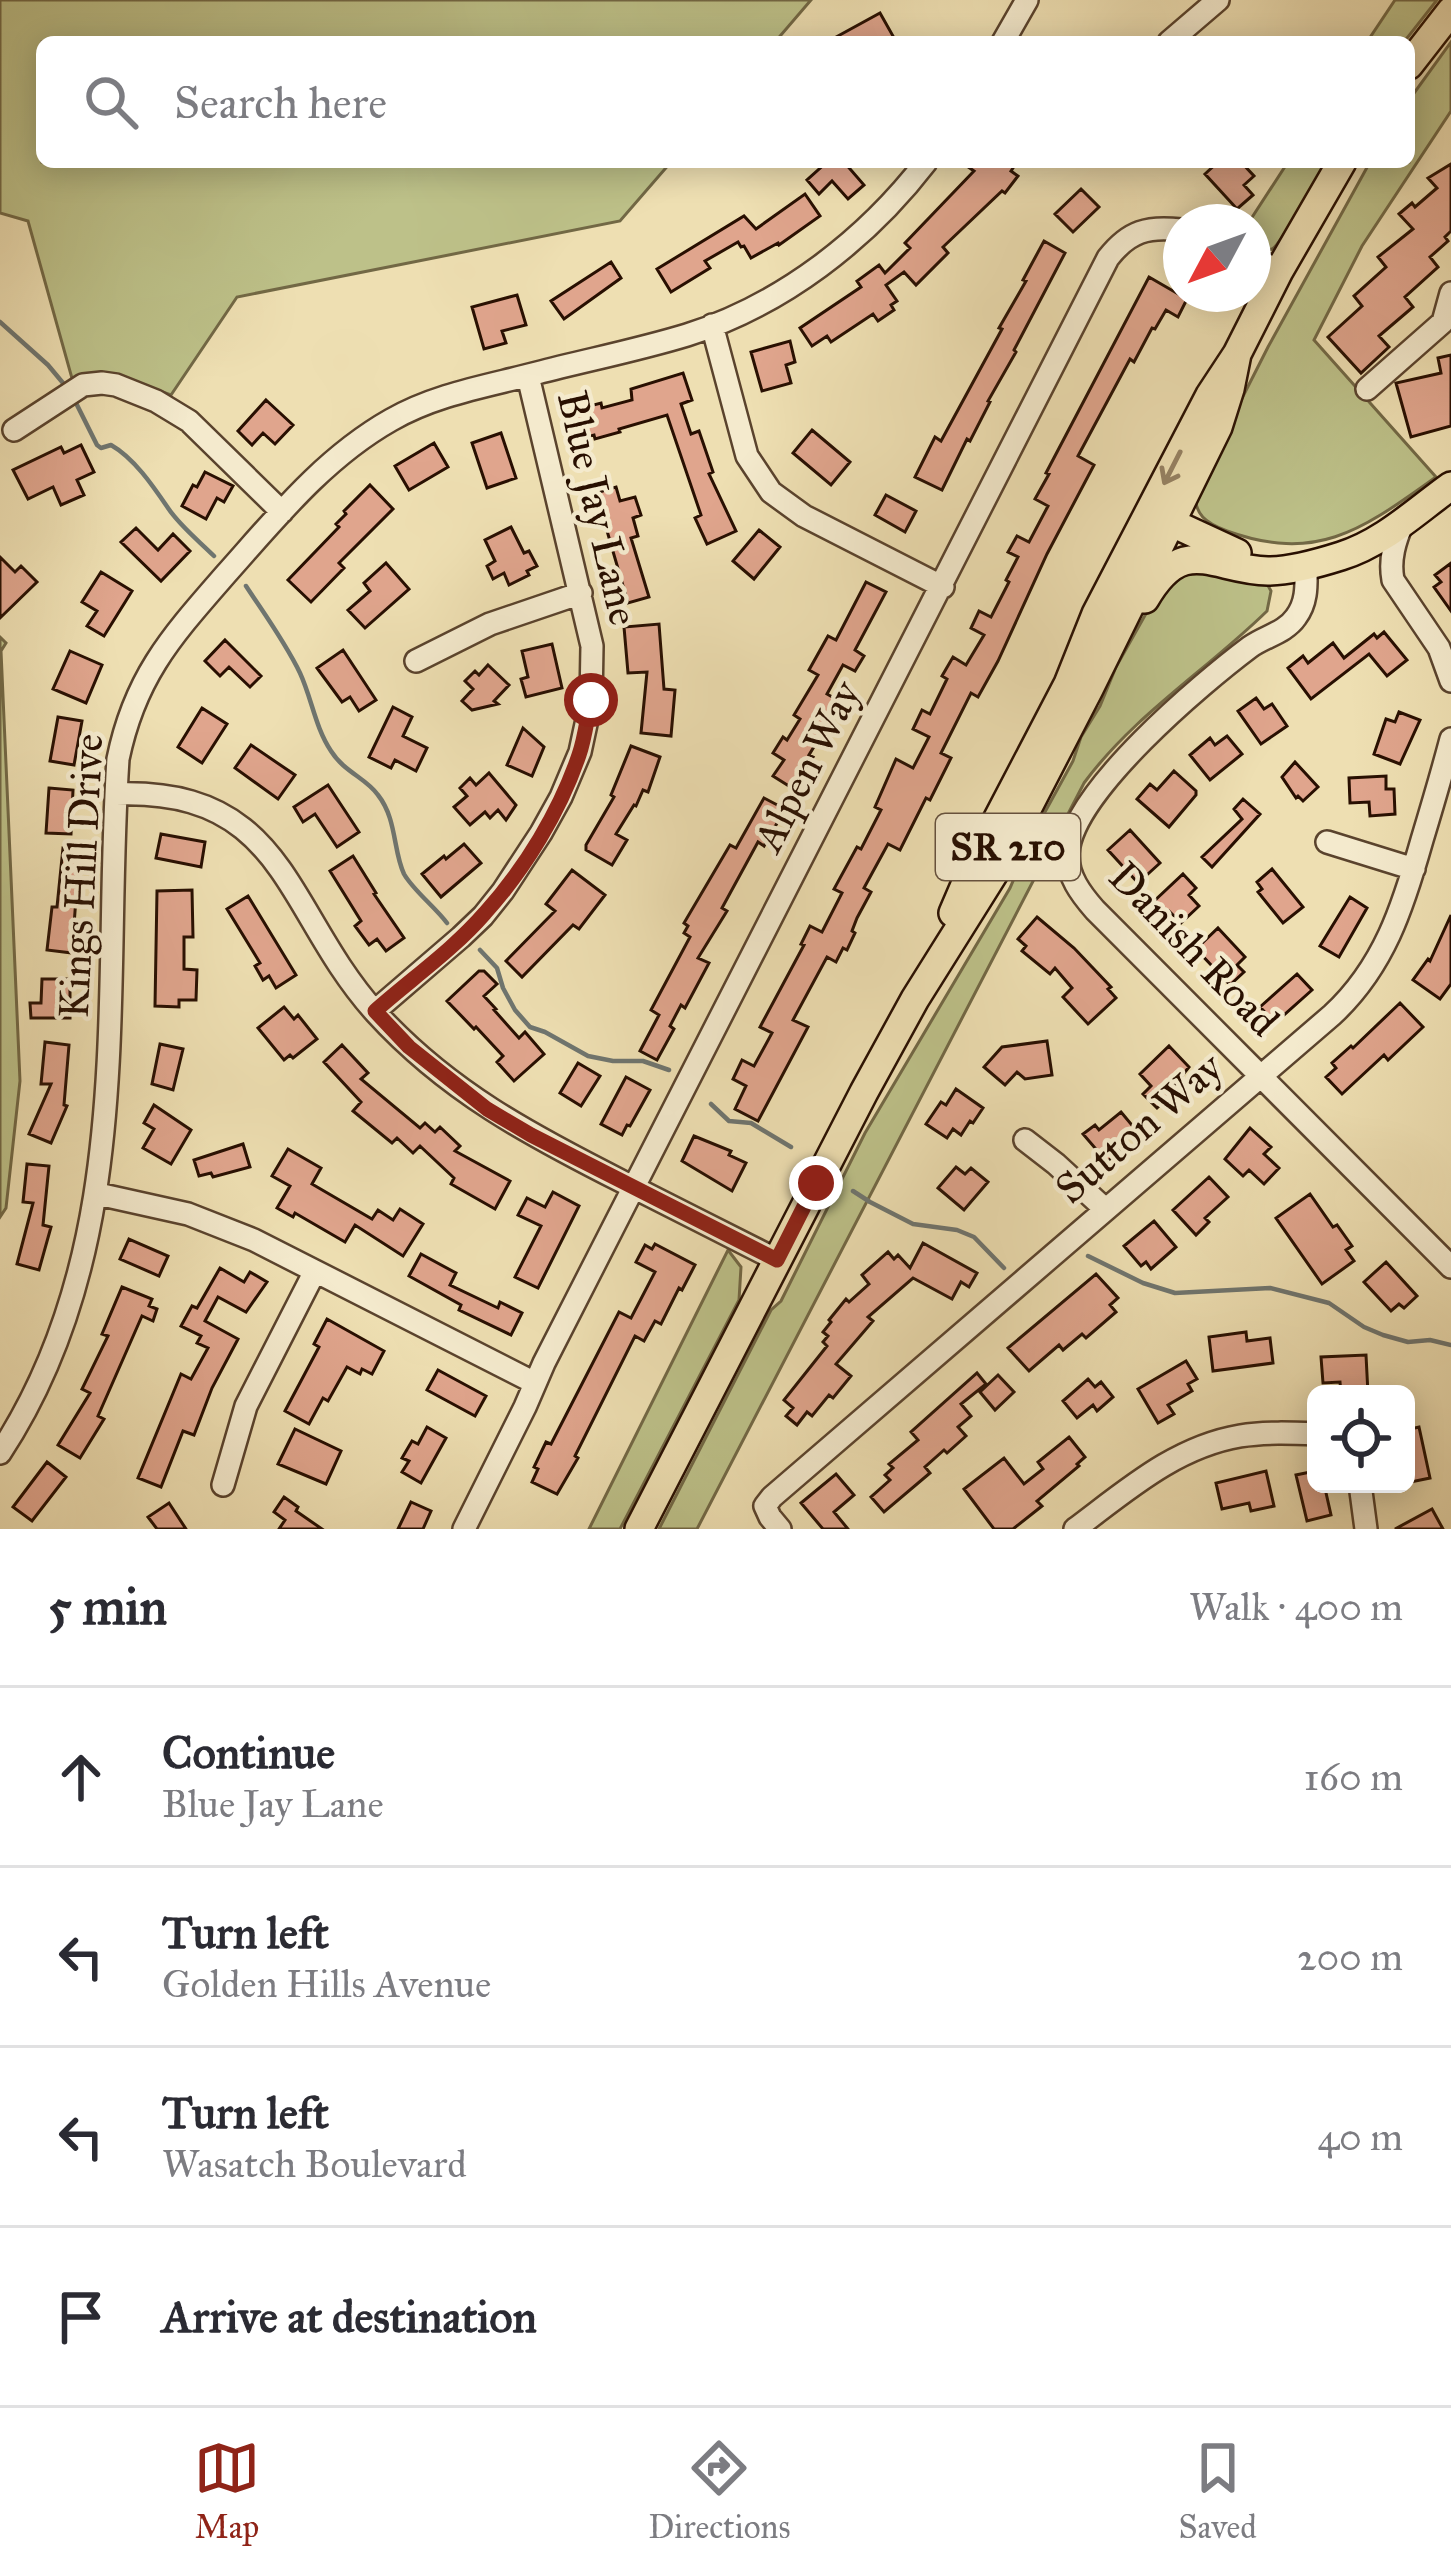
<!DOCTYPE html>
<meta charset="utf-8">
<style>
body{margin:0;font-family:"IM FELL Great Primer",serif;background:#f2f2f3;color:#2b2b33}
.controls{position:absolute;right:36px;bottom:36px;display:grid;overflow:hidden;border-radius:18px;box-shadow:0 6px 30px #0003}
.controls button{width:108px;height:108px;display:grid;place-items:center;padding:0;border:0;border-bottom:3px solid #e1e1e2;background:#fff;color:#2b2b33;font:60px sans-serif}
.compass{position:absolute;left:1163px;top:204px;width:108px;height:108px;border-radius:50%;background:#fff;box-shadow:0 6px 30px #0003;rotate:229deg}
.stop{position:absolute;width:36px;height:36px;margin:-27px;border:9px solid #8f2418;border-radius:50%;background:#fff}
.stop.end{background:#8f2418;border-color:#fff;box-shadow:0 3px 12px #0008}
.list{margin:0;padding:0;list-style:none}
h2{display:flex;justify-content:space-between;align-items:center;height:156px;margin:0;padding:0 48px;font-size:51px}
h2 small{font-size:39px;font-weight:400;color:#7c7c81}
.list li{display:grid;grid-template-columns:78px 1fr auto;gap:36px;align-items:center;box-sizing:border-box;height:180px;padding:0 48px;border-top:3px solid #e1e1e2}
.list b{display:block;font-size:45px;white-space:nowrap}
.list p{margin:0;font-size:39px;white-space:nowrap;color:#7c7c81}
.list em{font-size:39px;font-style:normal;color:#7c7c81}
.icon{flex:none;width:66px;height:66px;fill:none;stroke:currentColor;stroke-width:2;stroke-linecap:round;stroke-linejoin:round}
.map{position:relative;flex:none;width:1451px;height:1529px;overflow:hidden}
.search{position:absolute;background:#fff;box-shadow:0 6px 30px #0003;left:36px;right:36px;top:36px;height:132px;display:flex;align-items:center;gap:30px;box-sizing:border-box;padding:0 42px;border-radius:18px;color:#7c7c81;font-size:45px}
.sheet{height:876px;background:#fff}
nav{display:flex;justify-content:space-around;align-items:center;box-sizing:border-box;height:168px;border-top:3px solid #e1e1e2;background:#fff;font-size:33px;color:#7c7c81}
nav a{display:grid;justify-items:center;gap:6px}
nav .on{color:#8f2418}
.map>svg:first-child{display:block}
</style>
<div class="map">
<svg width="1451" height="1529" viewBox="0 0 1451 1529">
<rect width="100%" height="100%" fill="#eedfb2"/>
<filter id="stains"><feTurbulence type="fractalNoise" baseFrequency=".00167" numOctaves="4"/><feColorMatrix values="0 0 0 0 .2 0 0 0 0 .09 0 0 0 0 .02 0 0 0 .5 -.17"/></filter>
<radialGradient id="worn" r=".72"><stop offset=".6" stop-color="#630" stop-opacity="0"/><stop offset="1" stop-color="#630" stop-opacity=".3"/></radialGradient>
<path fill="#bdc189" stroke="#726845" stroke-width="3" d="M0,0H811L775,42H42V162H671L620,221L237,297L171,395L121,377L73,382L28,221L0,213Z
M1395,0H1437L1404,42H1367Z
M1451,42V111L1362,246L1314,340L1436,477C1364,528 1319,564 1227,531C1206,523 1194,515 1195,491L1268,347L1370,162H1409V100Z
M1288,162H1326C1318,176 1282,244 1272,249C1264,252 1260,248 1253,244V222H1249Z
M1187,570L1266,582L1271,591L1267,611C1207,670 1134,715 1084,783L697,1529H659L771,1310L781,1301L865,1133L1010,888L1034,832L1073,761L1081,737L1100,706L1116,667L1157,594Z
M0,637L6,643L1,651L20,1081L6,1208L0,1217Z
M728,1250L741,1267L739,1300L620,1529H589Z"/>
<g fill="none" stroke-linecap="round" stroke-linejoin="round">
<path stroke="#6f756f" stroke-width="4.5" d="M0,322L48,365L68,389
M74,399L97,445L101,448L111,445C134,458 153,486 168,508C180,526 199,541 214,556
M246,586C265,615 285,642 300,673C312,699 315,727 331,751C344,772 366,778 378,795C397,819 393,851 404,874C413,890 435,907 447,923
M480,950L497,968L503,988L515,1010L530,1027L545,1032L588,1056L613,1061H643L669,1070
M711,1104L729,1121L751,1123L791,1147
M853,1191L870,1202L913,1224L957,1230L974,1237L1004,1268
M1088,1256L1143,1283L1175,1293L1270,1288L1329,1303L1364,1327L1383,1335L1408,1342L1430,1340L1451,1345"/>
</g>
<path fill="#e0a58d" stroke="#280f01" stroke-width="3" d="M880,13L893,36L881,42H827Z
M827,162H844L864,185L848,199L832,181L819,194L807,180Z
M961,162H1017L1011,171L1018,176L1005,193L1002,191L943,247L948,253L916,285L904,272L886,285L897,301L891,305L894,310L878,321L873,314L831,342L827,336L812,346L800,328L861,287L857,281L879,265L885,273L910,248L905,243L974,171Z
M1218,162H1241L1254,176L1244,185L1253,195L1237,209L1205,174Z
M1451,164V231L1445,237L1448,241L1430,257L1438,267L1405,297L1413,307L1379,336L1389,347L1361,373L1328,337L1362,306L1354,296L1386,267L1378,257L1413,229L1399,214L1412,203L1415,207L1437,188L1428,178Z
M1081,189L1099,207L1073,232L1055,214Z
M805,194L820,216L779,245L778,243L751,258L744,246L741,247L738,242L705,261L710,268L671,292L657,269L744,216L756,229Z
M1044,241L1065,253L1014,350L1016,352L988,401L990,402L970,441L967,439L942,490L915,477L935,437L941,441L1002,329L999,328L1026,281L1023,280Z
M611,262L621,278L564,319L551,301Z
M1149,277L1187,299L1178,317L1166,310L1155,329L1152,328L1134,362L1130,359L1078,456L1094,465L1047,554L998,661L978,697L971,693L941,753L951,758L930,800L926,798L900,850L888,844L864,888L871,892L857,918L852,931L855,933L847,950L843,948L836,962L827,957L793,1020L808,1027L758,1121L735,1109L746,1086L733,1079L742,1060L754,1066L772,1033L760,1027L804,945L801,944L810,926L822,932L842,893L834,889L857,847L861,849L881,810L875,807L896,759L913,768L929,737L913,729L922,710L930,714L947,679L942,676L953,657L966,665L984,635L971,628L979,611L991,617L1009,582L1006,580L1018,557L1008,552L1017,536L1029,542L1048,506L1035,499L1049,474L1046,473Z
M517,295L526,325L502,331L506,343L484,349L472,307Z
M790,341L795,362L786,365L791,383L762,391L751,352Z
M1451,355V426L1411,437L1396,383L1441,373L1438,358Z
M683,373L692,400L681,404L691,434L699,431L713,472L709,474L736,531L707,544L695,518L701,515L667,415L619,429L620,432L595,439L594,435L578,439L572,415L575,414L574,410L601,403L602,408L632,400L631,389Z
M266,400L293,425L275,444L263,433L252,445L238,431Z
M812,430L850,462L831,485L793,453Z
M501,433L516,478L487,488L472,443Z
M434,443L448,467L409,490L395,466Z
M81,445L94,472L77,480L84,495L61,505L53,487L28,499L13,470L61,447L64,453Z
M205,472L233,486L224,502L217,498L206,519L182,506L193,485L197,487Z
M370,485L393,509L339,563L344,568L311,602L288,580L339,527L336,524L346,514L344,511Z
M616,487L620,501L635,497L641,515L633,518L638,536L631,538L649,597L628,603L596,493Z
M886,495L916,511L905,532L875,515Z
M511,527L524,553L529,551L537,566L527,571L529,575L509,585L504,573L493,579L487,566L495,561L485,540Z
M136,528L158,550L173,534L190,551L161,581L121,542Z
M759,530L780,547L754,579L733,561Z
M0,557L15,572L21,566L37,582L0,618Z
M386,563L409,589L365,628L348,610L370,591L364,583Z
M1451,563V611L1434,587L1441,582L1435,575Z
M101,572L132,591L104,636L87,626L97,611L82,602Z
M866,582L886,592L855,650L864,656L855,671L843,665L827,694L841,702L809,755L813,757L792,788L773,776L784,760L773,753L783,737L787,740L800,719L794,715L818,675L809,670L828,636L836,640Z
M659,624L664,689L675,690L671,736L641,733L647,672L628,673L624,627Z
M1384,632L1407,660L1387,676L1369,654L1311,699L1288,668L1303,656L1308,663L1333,643L1344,658L1374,634L1377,638Z
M225,640L261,676L250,687L229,667L220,676L205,661Z
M552,644L562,688L526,697L521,679L528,677L522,651Z
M343,650L376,700L359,711L350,697L342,702L317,668Z
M70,651L102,665L86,703L53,689Z
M488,665L509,685L494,701L498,704L472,710L462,701L473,689L465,681L475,671L479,675Z
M1256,698L1264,709L1272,704L1287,726L1261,744L1238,711Z
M393,707L412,717L403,736L427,748L416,771L395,760L391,768L369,757Z
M202,708L227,724L202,763L178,747Z
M1399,712L1420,720L1400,764L1374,754L1386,719L1395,722Z
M58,717L82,721L74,765L50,761Z
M523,728L544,747L532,776L507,765Z
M1227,736L1242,754L1210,780L1190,755L1210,738L1215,745Z
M251,745L295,775L278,799L235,768Z
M631,746L660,757L648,792L643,790L636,806L634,805L616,834L627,840L612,865L586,850V845L614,797L611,795Z
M1295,762L1318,787L1303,801L1298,796L1296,798L1282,777Z
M1174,771L1196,791V795L1169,827L1137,799L1150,784L1157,790Z
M489,773L516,805L506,820L498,810L490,818L485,812L470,825L454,807L467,796L460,788L470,778L476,785Z
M1386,776V789H1394L1395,814L1370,816L1369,802L1350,803L1349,778Z
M328,785L359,832L337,847L315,814L303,822L294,807Z
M49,788L73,790L71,834L46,833Z
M764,798L785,809L764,846L758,842L722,908L727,911L698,958L709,963L685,1008L681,1005L670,1026L674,1029L657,1060L640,1051L659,1015L651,1010L690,937L684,933L688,926L684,923L730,845L736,848Z
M1243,799L1260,814L1212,867L1202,857L1242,819L1234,809Z
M1130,830L1160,863L1138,883L1108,850Z
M161,834L205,842L201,867L156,858Z
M464,844L481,863L441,897L422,874L444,856L446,859Z
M63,848L85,851L82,871L78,870L72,953L47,950L52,907H57Z
M353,856L376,893L374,894L404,938L386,951L377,939L369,945L355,926L361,921L330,871Z
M1272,869L1303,907L1283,923L1258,892L1262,889L1257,882Z
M572,870L605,895L579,929L573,925L522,977L506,961L555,911L546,904Z
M1183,874L1196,888L1189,895L1199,906L1181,923L1169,911L1163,917L1151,904Z
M192,890L193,937H184V969L197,970L196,1000H179V1007L155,1006L157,891Z
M248,896L296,975L276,988L269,976L263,980L255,966L260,963L227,909Z
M1350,897L1367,908L1339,957L1320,946Z
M1451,915V984L1440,999L1413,980L1428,959L1430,961Z
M1037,917L1074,948L1111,987L1108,989L1116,998L1088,1024L1063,997L1072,988L1055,968L1050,974L1022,951L1026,946L1018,939Z
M1218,928L1245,957L1237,965L1244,972L1230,985L1196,949Z
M479,971H484L497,984L484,996L496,1009L494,1010L519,1038L525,1032L544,1054L514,1081L497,1062L503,1056L476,1027L474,1029L447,1001Z
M1297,974L1312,990L1275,1023L1260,1007Z
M42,979H70V1018H31L30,1003H41Z
M1400,1003L1423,1027L1388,1060L1384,1055L1342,1094L1326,1077L1336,1068L1332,1063L1351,1046L1353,1048Z
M284,1007L294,1019L298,1015L317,1039L293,1058L290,1055L284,1060L258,1028Z
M1047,1041L1052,1075L1025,1079L1017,1072L1005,1085L984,1067L1002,1047Z
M45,1042L69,1045L64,1105L67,1106L51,1143L29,1134L51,1084H41Z
M160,1044L183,1049L173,1090L152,1084Z
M342,1045L368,1073L361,1079L420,1128L425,1123L435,1132L440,1127L460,1146L455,1151L510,1181L495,1209L451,1184L454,1178L420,1146L413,1153L397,1138L392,1143L353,1111L361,1102L324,1062Z
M1169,1046L1189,1067L1173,1087L1176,1090L1157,1108L1143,1094L1151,1086L1140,1074Z
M578,1063L600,1076L581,1106L560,1093Z
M626,1077L650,1090L630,1126L627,1125L622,1135L601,1124Z
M956,1089L983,1108L973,1123L970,1121L961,1135L953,1129L947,1138L926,1124L941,1102L946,1105Z
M154,1105L191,1130L171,1164L143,1148L154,1129L144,1123Z
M1121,1112L1136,1130L1124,1141L1127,1145L1107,1162L1083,1134L1095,1125L1099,1130Z
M1250,1128L1271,1147L1264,1154L1279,1168L1264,1184L1249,1170L1243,1176L1225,1159Z
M694,1136L731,1151L729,1155L746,1163L732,1191L682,1161Z
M243,1144L250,1167L213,1177L211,1173L199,1176L194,1160Z
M288,1149L321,1168L312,1184L372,1219L378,1210L393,1220L400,1209L423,1224L403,1256L355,1225L345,1242L295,1213L293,1217L277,1208L290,1186L272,1176Z
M27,1164L49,1166L43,1225L51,1227L39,1270L17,1264L33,1203L23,1202Z
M956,1167L965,1174L971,1168L988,1182L964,1210L938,1188Z
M1209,1177L1228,1197L1205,1218L1209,1222L1196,1235L1173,1210Z
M553,1192L579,1206L538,1288L515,1277L541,1226L518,1215L527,1198L545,1207Z
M1310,1194L1333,1227L1337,1225L1352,1246L1346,1250L1354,1261L1322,1284L1276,1218Z
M1154,1221L1176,1247L1151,1269L1146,1262L1141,1266L1124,1246Z
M129,1239L168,1256L159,1276L120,1259Z
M923,1243L977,1273L969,1287L961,1282L952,1299L913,1278L868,1317L873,1321L836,1364L851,1376L833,1398L829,1395L812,1416L807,1412L797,1425L786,1416L793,1408L784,1400L827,1346L823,1342L828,1336L823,1332L831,1322L829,1320L846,1299L849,1302L869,1284L862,1275L888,1252L894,1259L898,1255L910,1268Z
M655,1244L695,1265L682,1290L679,1288L661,1324L655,1321L644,1341L635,1336L575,1456L578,1458L557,1494L532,1482L538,1469L534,1467L546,1442L551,1444L619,1312L631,1318L655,1272L636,1262L645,1245L652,1249Z
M421,1254L456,1273L450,1285L498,1308L500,1302L522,1313L511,1335L459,1310L461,1305L409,1276Z
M1386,1262L1417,1296L1404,1308L1399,1304L1391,1311L1364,1282Z
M220,1268L244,1282L250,1272L267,1282L246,1312L218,1297L205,1321L238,1339L212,1388L194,1435L183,1431L161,1487L138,1478L181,1374L191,1379L208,1348L197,1343L201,1336L181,1326L192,1306L197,1308Z
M1096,1274L1118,1298L1110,1305L1116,1312L1086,1338L1082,1334L1063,1350L1059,1345L1029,1371L1008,1348Z
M122,1287L152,1299L149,1306L157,1309L153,1321L142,1316L98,1416L104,1419L80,1458L58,1445L90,1393L82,1389L108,1336L102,1334Z
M327,1319L384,1351L372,1374L362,1369L360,1374L347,1367L328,1401L323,1398L309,1424L285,1411L319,1347L314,1344Z
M1246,1332L1247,1341L1270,1338L1273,1363L1213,1371L1209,1337Z
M1366,1355L1368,1394H1341L1340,1382L1323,1383L1321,1357Z
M1186,1361L1197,1379L1188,1384L1192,1391L1168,1405L1174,1414L1158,1423L1138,1389Z
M438,1370L486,1396L475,1416L427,1390Z
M977,1373L986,1384L961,1404L971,1416L958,1427L966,1436L947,1453L944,1450L925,1467L930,1473L884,1512L871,1497L890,1480L885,1475L893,1468L889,1464L918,1440L911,1432Z
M998,1375L1014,1392L995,1410L980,1392Z
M1088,1379L1095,1387L1101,1382L1113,1397L1097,1411L1093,1405L1077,1418L1063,1401Z
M427,1427L446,1438L421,1483L402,1472L409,1461L402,1458L412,1441L418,1444Z
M1419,1427L1430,1478L1406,1483V1430Z
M295,1429L341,1451L326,1484L278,1464Z
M1069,1437L1085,1457L1077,1464L1079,1466L1037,1501L1042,1506L1013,1529H994L964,1489L1004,1458L1024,1484L1043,1469L1038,1462Z
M47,1462L66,1477L32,1521L13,1507Z
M1266,1471L1274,1506L1251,1511L1249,1503L1222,1509L1216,1483Z
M1315,1471L1316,1484H1324L1331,1515L1307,1521L1296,1475Z
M836,1474L854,1495L834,1512L848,1529H823L801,1503Z
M284,1497L298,1507L296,1511L322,1529H279L285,1520L274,1512Z
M411,1502L431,1511L423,1529H398Z
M169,1503L186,1529H157L148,1517Z
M1432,1509L1443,1529H1395Z"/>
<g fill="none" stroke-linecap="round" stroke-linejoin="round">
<g stroke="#5a432d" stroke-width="26">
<path id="minor" d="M1003,42L1027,0
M1169,42L1218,0
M1253,258L1279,271
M712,325L747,456L771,492L804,516L943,587
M1367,389L1443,322L1451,293
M14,430L83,385L102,383L116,385L156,401L189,421L282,512
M1403,522C1395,541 1389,559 1393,580L1439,648L1451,681
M1306,564C1306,583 1308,601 1296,617C1285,633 1265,636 1250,647C1202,683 1072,792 1068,853C1067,876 1081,894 1095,910L1451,1267
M416,661L490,624L581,593
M116,794C287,788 284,911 376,1013C447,1091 530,1135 623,1182C674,1208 726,1234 777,1260
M1327,842L1414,869
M375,1011L461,937L483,916L503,891L541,833L561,797L580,752L591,701L592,646L528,376
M1025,1140L1056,1164L1105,1209
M98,1194L188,1214L254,1240L535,1383
M0,1453C137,1245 102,995 118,759C135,676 172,636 226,574C276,518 324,458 391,420C436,394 488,386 537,373C587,360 638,350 687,335C782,305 866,240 926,162
M1360,1484L1366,1529
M223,1485L246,1406L315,1271
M464,1529L525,1407L544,1363L1108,258C1129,231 1148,226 1181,230
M780,1529L770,1517L765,1506L772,1497L1332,1015C1384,967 1403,907 1422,840C1432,807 1442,773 1451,739
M1075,1529C1126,1491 1175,1447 1240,1436C1265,1432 1291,1433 1316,1434"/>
</g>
<g stroke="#280f01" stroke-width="32">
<path id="major" d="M1409,65L1451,11
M1170,522L1237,553
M1145,599C1184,532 1213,570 1268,571C1290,571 1319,563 1341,556C1383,543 1416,511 1451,486
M953,913L974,864L1068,684L1096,614L1160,491L1210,395L1237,354L1279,271L1342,162
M639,1529L864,1092L915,999L994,873L1089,689L1218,427L1230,389L1237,354"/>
</g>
<use href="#minor" stroke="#f4eacd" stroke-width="21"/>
<use href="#major" stroke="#eedfb2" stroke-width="27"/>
</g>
<defs><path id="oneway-shaft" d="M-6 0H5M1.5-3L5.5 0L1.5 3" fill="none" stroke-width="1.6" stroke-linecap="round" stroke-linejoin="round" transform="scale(3)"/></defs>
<use stroke="#958162" href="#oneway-shaft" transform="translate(1172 468) rotate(117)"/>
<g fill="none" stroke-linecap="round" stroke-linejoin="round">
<path stroke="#8f2418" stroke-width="15" d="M591,700C587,718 585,738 579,755C560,811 525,869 485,913C453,950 411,979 375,1011L409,1047L487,1109L531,1135L777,1260L816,1183"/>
</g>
<g text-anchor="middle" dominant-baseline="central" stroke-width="9" stroke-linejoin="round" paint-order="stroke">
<rect fill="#f4eacd" stroke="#65513e" stroke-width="3" x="936" y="814" width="144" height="66" rx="9"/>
<g font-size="39" font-weight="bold" fill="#280f01">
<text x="1008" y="847">SR 210</text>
</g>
<g font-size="42" fill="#280f01" stroke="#f4eacd">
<text transform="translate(598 508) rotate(77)">Blue Jay Lane</text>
<text transform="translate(807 766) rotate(-63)">Alpen Way</text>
<text transform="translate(81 876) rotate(-87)">Kings Hill Drive</text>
<text transform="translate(1194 949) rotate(46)">Danish Road</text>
<text transform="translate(1139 1128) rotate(-41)">Sutton Way</text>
</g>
</g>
<rect width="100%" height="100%" filter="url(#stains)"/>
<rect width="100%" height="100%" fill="url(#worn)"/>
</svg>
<div class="controls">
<button><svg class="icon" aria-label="locate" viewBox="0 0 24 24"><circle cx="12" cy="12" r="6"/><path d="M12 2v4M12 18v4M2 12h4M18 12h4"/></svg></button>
</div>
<svg class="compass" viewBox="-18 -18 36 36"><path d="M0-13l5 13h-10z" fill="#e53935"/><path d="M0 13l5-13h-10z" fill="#7c7c81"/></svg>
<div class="stop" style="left:591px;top:700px"></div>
<div class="stop end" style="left:816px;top:1183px"></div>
<div class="search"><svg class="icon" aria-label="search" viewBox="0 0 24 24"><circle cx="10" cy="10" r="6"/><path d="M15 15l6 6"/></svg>Search here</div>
</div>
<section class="sheet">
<h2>5 min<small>Walk · 400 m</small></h2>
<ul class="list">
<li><svg class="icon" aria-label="ahead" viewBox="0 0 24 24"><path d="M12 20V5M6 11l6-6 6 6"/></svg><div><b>Continue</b><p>Blue Jay Lane</p></div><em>160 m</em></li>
<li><svg class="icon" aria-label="left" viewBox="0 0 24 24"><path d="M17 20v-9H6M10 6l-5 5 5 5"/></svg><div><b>Turn left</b><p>Golden Hills Avenue</p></div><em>200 m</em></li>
<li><svg class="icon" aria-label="left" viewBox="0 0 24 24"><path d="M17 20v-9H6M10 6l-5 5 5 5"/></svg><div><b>Turn left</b><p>Wasatch Boulevard</p></div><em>40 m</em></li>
<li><svg class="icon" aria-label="arrive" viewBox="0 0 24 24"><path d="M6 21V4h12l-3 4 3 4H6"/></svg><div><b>Arrive at destination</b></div></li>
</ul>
</section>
<nav>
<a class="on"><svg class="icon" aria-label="map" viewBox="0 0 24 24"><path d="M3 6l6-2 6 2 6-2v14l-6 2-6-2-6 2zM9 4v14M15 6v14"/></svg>Map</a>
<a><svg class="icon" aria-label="directions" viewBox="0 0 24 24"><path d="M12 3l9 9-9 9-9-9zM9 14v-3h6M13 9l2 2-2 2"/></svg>Directions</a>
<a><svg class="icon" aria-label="saved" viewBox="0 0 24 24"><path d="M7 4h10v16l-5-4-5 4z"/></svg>Saved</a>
</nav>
